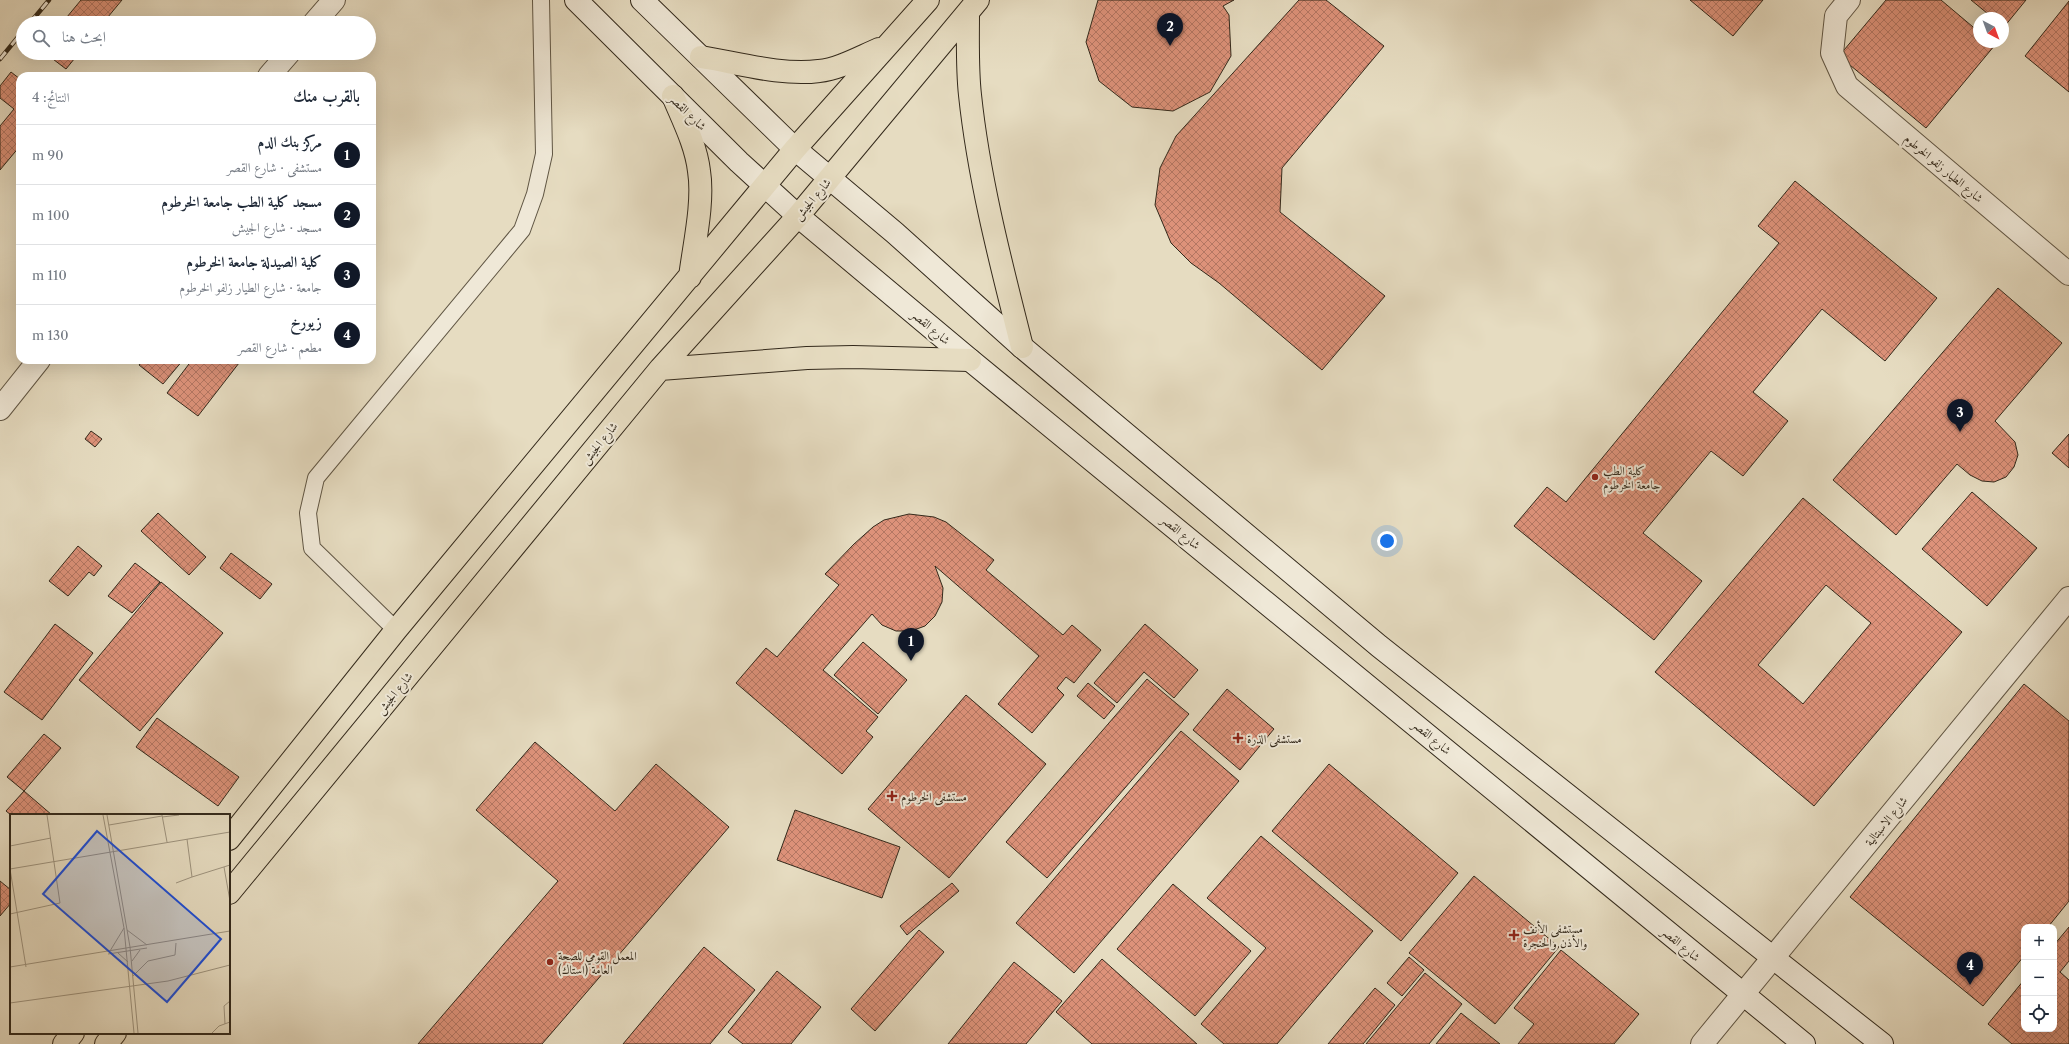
<!DOCTYPE html>
<html lang="ar">
<meta charset="utf-8">
<style>
body{margin:0;font-family:"Libre Caslon Text",Amiri,serif;background:#f6f6f7;color:#1f2937;direction:rtl}
.controls{position:absolute;right:12px;bottom:12px;display:grid;overflow:hidden;border-radius:8px;box-shadow:0 4px 16px #0002}
.controls button{width:36px;height:36px;display:grid;place-items:center;padding:0;border:0;border-bottom:1px solid #e0e1e3;background:#fff;color:#1f2937;font:20px sans-serif}
.compass{position:absolute;left:1973px;top:12px;width:36px;height:36px;border-radius:50%;background:#fff;box-shadow:0 4px 16px #0002;rotate:139deg}
.you{position:absolute;left:1387px;top:541px;width:14px;height:14px;margin:-10px;border:3px solid #fff;border-radius:50%;background:#1a73e8;box-shadow:0 0 0 6px #1a73e833}
.badge{display:grid;place-items:center;width:26px;height:26px;border-radius:50%;background:#111827;color:#fff;font-size:13px;font-weight:700}
.pin{position:absolute;translate:-50% -33px;filter:drop-shadow(0 1px 2px #0008)}
.pin::after{content:'';position:absolute;top:21px;width:14px;height:12px;background:inherit;clip-path:polygon(0 0,100% 0,50% 100%)}
.list{margin:0;padding:0;list-style:none}
h2{display:flex;justify-content:space-between;align-items:center;height:52px;margin:0;padding:0 16px;font-size:17px}
h2 small{font-size:13px;font-weight:400;color:#747a83}
.list li{display:grid;grid-template-columns:26px 1fr auto;gap:12px;align-items:center;box-sizing:border-box;height:60px;padding:0 16px;border-top:1px solid #e0e1e3}
.list b{display:block;font-size:15px;white-space:nowrap}
.list p{margin:0;font-size:13px;white-space:nowrap;color:#747a83}
.list em{font-size:13px;font-style:normal;color:#747a83}
.icon{flex:none;width:22px;height:22px;fill:none;stroke:currentColor;stroke-width:2;stroke-linecap:round;stroke-linejoin:round}
.map{position:relative;flex:none;width:2069px;height:1044px;overflow:hidden;direction:ltr}
.search{position:absolute;background:#fff;box-shadow:0 4px 16px #0002;left:16px;top:16px;width:360px;height:44px;display:flex;align-items:center;gap:10px;box-sizing:border-box;padding:0 14px;border-radius:22px;color:#747a83;font-size:15px}
.panel{position:absolute;background:#fff;box-shadow:0 4px 16px #0002;left:16px;top:72px;width:360px;height:292px;border-radius:12px;direction:rtl}
.map>svg:first-child{display:block}
</style>
<div class="map">
<svg width="2069" height="1044" viewBox="0 0 2069 1044">
<defs>
<pattern id="building-cross-hatch" width="8" height="8" patternUnits="userSpaceOnUse"><rect width="8" height="8" fill="#dd927a"/><path d="M0 0l8 8M0 8l8-8" fill="none" stroke="#b47763"/></pattern>
</defs>
<rect width="100%" height="100%" fill="#e6dcc1"/>
<filter id="stains"><feTurbulence type="fractalNoise" baseFrequency=".005" numOctaves="4"/><feColorMatrix values="0 0 0 0 .2 0 0 0 0 .09 0 0 0 0 .02 0 0 0 .5 -.17"/></filter>
<radialGradient id="worn" r=".72"><stop offset=".6" stop-color="#630" stop-opacity="0"/><stop offset="1" stop-color="#630" stop-opacity=".3"/></radialGradient>
<path fill="url(#building-cross-hatch)" stroke="#33291b" fill-rule="evenodd" d="M81,0H122L103,23H62Z
M1098,0H1234L1223,6L1229,15L1231,56L1210,92L1173,111L1132,107L1099,81L1086,42Z
M1299,0H1326L1384,46L1282,168L1280,212L1385,296L1322,370L1219,283L1191,263L1171,243L1155,205L1160,168L1176,136Z
M1690,0H1763L1733,36Z
M1886,0H1941L1979,32V42H1991L1995,45L1926,128L1839,56Z
M1971,0H2026L2004,27L2003,18H1993Z
M2069,1V92L2025,56Z
M45,53H79L66,69Z
M11,72L20,79V146L0,170V126L14,109L0,98V86Z
M1795,181L1937,298L1885,361L1822,309L1753,392L1788,421L1743,476L1711,451L1643,533L1702,581L1654,640L1514,526L1547,487L1566,502L1779,243L1758,226Z
M1998,288L2062,343L1995,421L2015,442L2018,455L2014,467L2006,477L1994,482L1982,481L1970,475L1957,464L1896,535L1833,480Z
M143,360H183L163,384L139,365Z
M192,360H236L239,363L198,416L167,393Z
M91,431L102,439L95,447L85,439Z
M2069,434V468L2052,453Z
M1972,492L2037,548L1987,606L1922,549Z
M1803,498L1962,632L1814,806L1655,672ZM1826,585L1871,623L1803,704L1758,665Z
M158,513L206,557L189,575L141,531Z
M909,514L934,517L946,522L994,560L986,570L1063,635L1072,625L1101,650L1074,683L1066,677L1057,688L1064,695L1032,733L998,704L1039,656L935,566L943,588L942,602L935,616L925,626L911,631H896L882,625L872,614L823,670L878,717L866,731L873,737L842,774L736,683L766,648L777,657L839,585L825,574L854,544L873,527L884,520Z
M78,546L102,566L94,576L89,572L68,596L49,581Z
M231,553L272,584L260,599L220,568Z
M135,563L160,582L132,613L108,596Z
M161,582L223,633L140,731L79,680Z
M55,624L93,653L42,720L4,692Z
M1145,624L1198,670L1174,698L1144,672L1117,703L1094,683Z
M863,642L907,680L878,714L834,675Z
M1147,679L1189,714L1047,878L1006,842Z
M1088,683L1115,706L1104,719L1077,696Z
M2024,684L2069,721V901L2048,927H2024V956L1983,1006L1850,897Z
M1227,689L1274,729L1240,770L1193,730Z
M966,695L1046,764L949,878L868,809Z
M157,718L239,777L218,806L136,747Z
M1181,731L1239,781L1074,973L1016,923Z
M44,734L61,748L24,791L7,777Z
M535,742L615,811L656,764L729,827L542,1044H418L558,881L476,810Z
M1329,764L1458,873L1401,941L1272,831Z
M24,791L52,815H11L6,811Z
M795,810L900,847L882,898L777,860Z
M1261,836L1373,931L1277,1044H1224L1201,1024L1266,948L1207,898Z
M1474,876L1559,947L1495,1024L1409,953Z
M0,881L11,890V903L0,916Z
M952,883L959,891L907,935L900,926Z
M1173,884L1251,951L1195,1016L1117,949Z
M2069,927V961L2060,972L2069,980V1044H2012L1988,1024L2024,980V1029H2054V945Z
M919,930L944,952L875,1031L851,1009Z
M704,947L755,990L710,1044H623Z
M1561,950L1639,1014L1614,1044H1518L1534,1024L1514,1008Z
M1409,957L1424,970L1402,996L1387,983Z
M1102,959L1197,1044H1092L1056,1012Z
M1014,962L1062,1001L1026,1044H948Z
M777,971L821,1007L791,1044H743L728,1032Z
M1425,973L1462,1004L1429,1044H1366Z
M1375,988L1395,1005L1363,1044H1328Z
M1461,1013L1500,1044H1436Z"/>
<g fill="none" stroke-linecap="round" stroke-linejoin="round">
<g stroke="#605644" stroke-width="18">
<path id="service" d="M396,630L312,548L308,513L316,478L522,230L535,194L544,154L541,0"/>
</g>
<g stroke="#605644" stroke-width="24">
<path id="minor" d="M1849,0L1836,16L1832,53L1847,86L2069,274
M314,23L334,0
M269,76L289,53
M0,409L39,360
M1702,1044L2069,598"/>
</g>
<g stroke="#33291b" stroke-width="24">
<path id="secondary" d="M576,0L739,162L798,216L970,360L1804,1044
M642,0L795,149L895,233L1022,347L1379,646L1882,1044"/>
</g>
<g stroke="#33291b" stroke-width="24">
<path id="trunk" d="M968,13C968,40 967,68 970,95C979,180 1001,264 1022,347
M701,57C738,63 782,76 819,71C839,69 860,57 879,49
M673,96C683,120 696,145 699,171C704,202 694,245 690,277
M660,369L807,358L853,357L970,360
M229,839L396,630L795,149L928,0
M229,893L660,369L798,216L978,0
M64,1044L73,1033
M106,1044L115,1033"/>
</g>
<use href="#service" stroke="#efe8d7" stroke-width="16"/>
<use href="#minor" stroke="#efe8d7" stroke-width="22"/>
<use href="#secondary" stroke="#efe8d7" stroke-width="22"/>
<use href="#trunk" stroke="#e6dcc1" stroke-width="22"/>
<g stroke="#33291b" stroke-width="4.5">
<path id="rail" d="M30,23L49,0
M0,59L23,31"/>
</g>
<use href="#rail" stroke="#efe8d7" stroke-width="3" stroke-dasharray="9" stroke-linecap="butt"/>
</g>
<g fill="#8f2418" stroke="#efe8d7" stroke-width="1.5">
<circle cx="1595" cy="477" r="4"/>
<path d="M1236 732h4v4h4v4h-4v4h-4v-4h-4v-4h4z"/>
<path d="M890 790h4v4h4v4h-4v4h-4v-4h-4v-4h4z"/>
<path d="M1512 929h4v4h4v4h-4v4h-4v-4h-4v-4h4z"/>
<circle cx="550" cy="962" r="4"/>
</g>
<g text-anchor="middle" dominant-baseline="central" stroke-width="4" stroke-linejoin="round" paint-order="stroke">
<g font-size="12" fill="#33291b" stroke="#efe8d7">
<text transform="translate(688 112) rotate(44)">شارع القصر</text>
<text transform="translate(1944 168) rotate(40)">شارع الطيار زلفو الخرطوم</text>
<text transform="translate(812 199) rotate(-50)">شارع الجيش</text>
<text transform="translate(931 327) rotate(40)">شارع القصر</text>
<text transform="translate(599 443) rotate(-51)">شارع الجيش</text>
<text transform="translate(1181 532) rotate(39)">شارع القصر</text>
<text transform="translate(394 693) rotate(-51)">شارع الجيش</text>
<text transform="translate(1432 737) rotate(40)">شارع القصر</text>
<text transform="translate(1886 821) rotate(-51)">شارع الاسبتالية</text>
<text transform="translate(1681 944) rotate(40)">شارع القصر</text>
</g>
<g font-size="12" fill="#33291b" stroke="#efe8d7" text-anchor="start">
<text x="1603" y="470">كلية الطب<tspan x="1603" dy="14">جامعة الخرطوم</tspan></text>
<text x="1247" y="738">مستشفى الذرة</text>
<text x="901" y="796">مستشفى الخرطوم</text>
<text x="1523" y="928">مستشفى الأنف<tspan x="1523" dy="14">والأذن والحنجرة</tspan></text>
<text x="558" y="955">المعمل القومي للصحة<tspan x="558" dy="14">العامة (استاك)</tspan></text>
</g>
</g>
<g transform="translate(10 814)">
<rect width="220" height="220" fill="#e6dcc1"/>
<path fill="none" stroke="#9e947f" stroke-width="1" d="M93,1L114,114L124,219M97,1L120,133L128,219M152,1L157,28M152,3L169,1M99,11L152,2M177,25L182,63L220,51M0,32L41,24M214,53L220,87M0,55L220,18M0,55L16,153M166,69L182,63M0,100L50,89L37,1M117,116L137,131M100,137L114,114M108,139L118,148M98,140L137,134M122,147L130,136M0,153L220,117M123,162L138,147L165,141L166,129M0,189L158,167L220,151M215,210L214,192L220,187M202,219L209,212L220,208"/>
<path fill="#1d4ed8" fill-opacity="0.15" stroke="#1d4ed8" stroke-width="2" d="M87,17L211,125L157,188L33,80Z"/>
<rect width="220" height="220" fill="none" stroke="#33291b" stroke-width="2"/>
</g>
<rect width="100%" height="100%" filter="url(#stains)"/>
<rect width="100%" height="100%" fill="url(#worn)"/>
</svg>
<div class="controls">
<button>+</button>
<button>−</button>
<button><svg class="icon" aria-label="locate" viewBox="0 0 24 24"><circle cx="12" cy="12" r="6"/><path d="M12 2v4M12 18v4M2 12h4M18 12h4"/></svg></button>
</div>
<svg class="compass" viewBox="-18 -18 36 36"><path d="M0-13l5 13h-10z" fill="#e53935"/><path d="M0 13l5-13h-10z" fill="#747a83"/></svg>
<div class="you"></div>
<div class="pin badge" style="left:911px;top:661px">1</div>
<div class="pin badge" style="left:1170px;top:46px">2</div>
<div class="pin badge" style="left:1960px;top:432px">3</div>
<div class="pin badge" style="left:1970px;top:985px">4</div>
<div class="search"><svg class="icon" aria-label="search" viewBox="0 0 24 24"><circle cx="10" cy="10" r="6"/><path d="M15 15l6 6"/></svg>ابحث هنا</div>
<section class="panel">
<h2>بالقرب منك<small>النتائج: 4</small></h2>
<ul class="list">
<li><span class="badge">1</span><div><b>مركز بنك الدم</b><p>مستشفى · شارع القصر</p></div><em>90 m</em></li>
<li><span class="badge">2</span><div><b>مسجد كلية الطب جامعة الخرطوم</b><p>مسجد · شارع الجيش</p></div><em>100 m</em></li>
<li><span class="badge">3</span><div><b>كلية الصيدلة جامعة الخرطوم</b><p>جامعة · شارع الطيار زلفو الخرطوم</p></div><em>110 m</em></li>
<li><span class="badge">4</span><div><b>زيورخ</b><p>مطعم · شارع القصر</p></div><em>130 m</em></li>
</ul>
</section>
</div>
